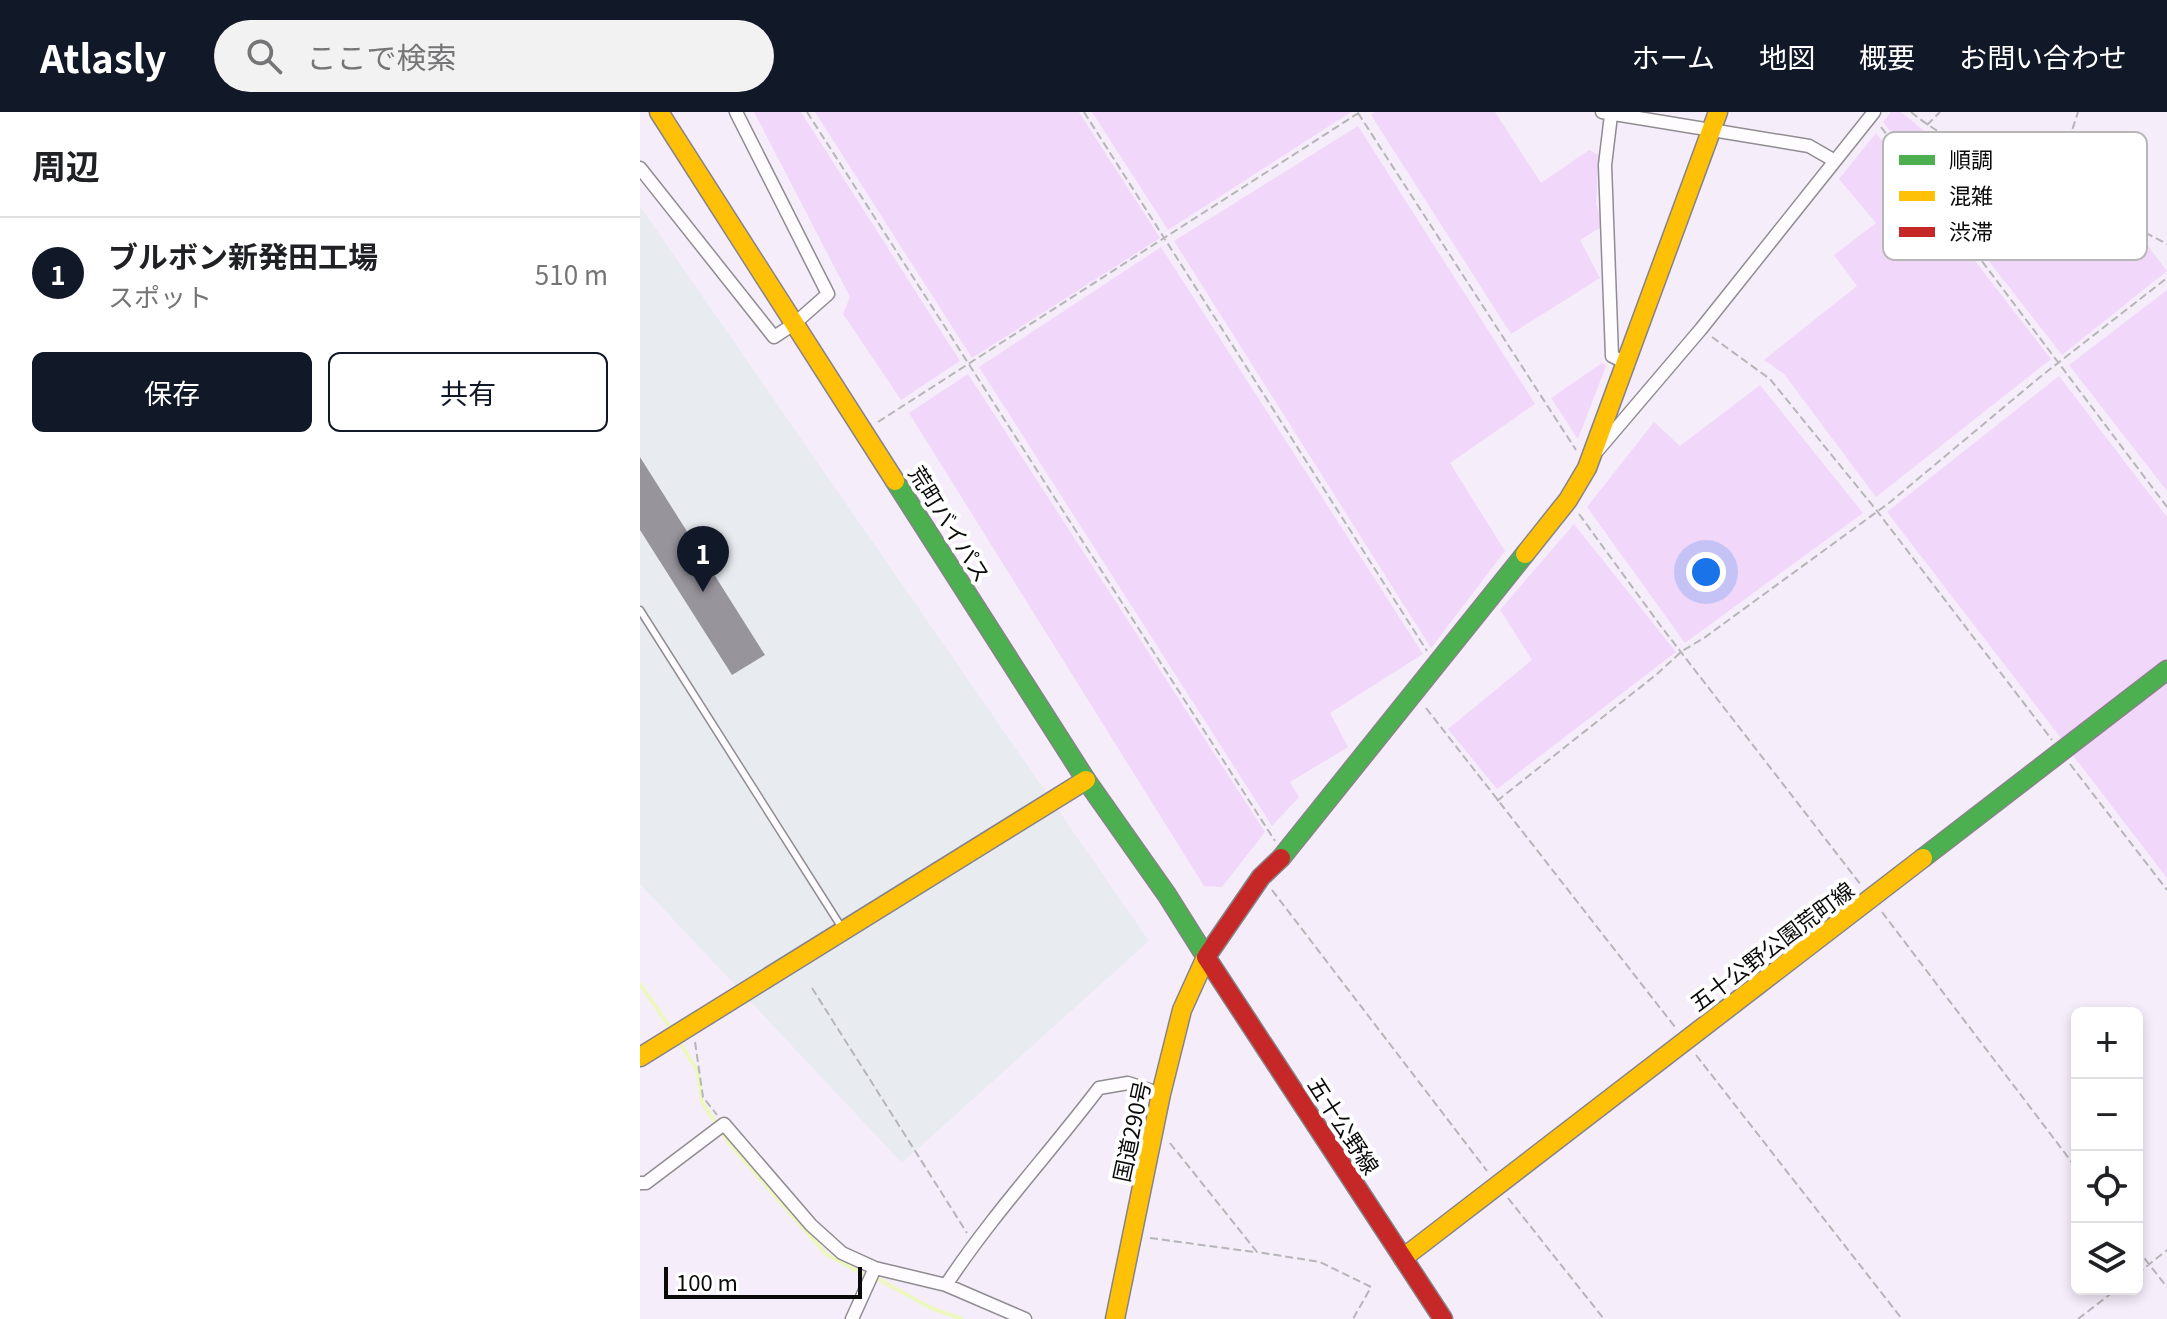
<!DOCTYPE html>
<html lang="ja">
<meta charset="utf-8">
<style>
body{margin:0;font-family:Georgia,"Noto Sans JP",serif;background:#f2f2f2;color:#202124}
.controls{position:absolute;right:24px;bottom:24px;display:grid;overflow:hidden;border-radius:12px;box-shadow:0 4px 12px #0003}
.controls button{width:72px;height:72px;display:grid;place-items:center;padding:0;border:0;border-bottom:2px solid #e0e0e0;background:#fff;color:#202124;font:40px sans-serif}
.scale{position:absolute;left:24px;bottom:20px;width:198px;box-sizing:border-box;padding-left:8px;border:4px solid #0a0a0a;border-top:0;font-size:22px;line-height:28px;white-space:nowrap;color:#0a0a0a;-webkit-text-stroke:6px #fff;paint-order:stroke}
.you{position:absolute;left:1066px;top:460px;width:28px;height:28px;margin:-20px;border:6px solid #fff;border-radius:50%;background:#1a73e8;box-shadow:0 0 0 12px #1a73e833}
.badge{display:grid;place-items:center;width:52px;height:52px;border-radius:50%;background:#111827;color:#fff;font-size:26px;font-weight:700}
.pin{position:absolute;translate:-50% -66px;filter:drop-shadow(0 2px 4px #0008)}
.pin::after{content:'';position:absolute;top:42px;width:28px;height:24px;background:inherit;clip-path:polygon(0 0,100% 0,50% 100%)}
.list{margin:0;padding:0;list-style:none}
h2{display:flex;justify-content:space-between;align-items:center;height:104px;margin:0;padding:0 32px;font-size:34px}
h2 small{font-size:26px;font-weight:400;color:#757577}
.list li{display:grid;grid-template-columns:52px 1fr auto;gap:24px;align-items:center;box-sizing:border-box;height:112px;padding:0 32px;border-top:2px solid #e0e0e0}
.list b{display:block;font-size:30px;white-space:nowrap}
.list p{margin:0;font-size:26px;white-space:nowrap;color:#757577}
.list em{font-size:26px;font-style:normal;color:#757577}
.actions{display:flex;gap:16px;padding:24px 32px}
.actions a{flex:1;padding:18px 0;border:2px solid #111827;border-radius:12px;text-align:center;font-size:28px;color:#111827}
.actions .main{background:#111827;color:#fff}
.icon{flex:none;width:44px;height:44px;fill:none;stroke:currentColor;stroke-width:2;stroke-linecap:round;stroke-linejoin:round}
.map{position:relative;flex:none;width:1527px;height:1207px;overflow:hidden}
header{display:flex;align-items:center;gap:48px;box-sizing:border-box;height:112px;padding:0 40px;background:#111827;color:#fff}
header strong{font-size:38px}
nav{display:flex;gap:44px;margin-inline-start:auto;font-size:28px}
.search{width:560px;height:72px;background:#f2f2f2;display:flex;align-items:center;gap:20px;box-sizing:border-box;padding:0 28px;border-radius:44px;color:#757577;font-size:30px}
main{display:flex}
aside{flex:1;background:#fff}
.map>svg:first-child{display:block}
</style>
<header>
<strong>Atlasly</strong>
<div class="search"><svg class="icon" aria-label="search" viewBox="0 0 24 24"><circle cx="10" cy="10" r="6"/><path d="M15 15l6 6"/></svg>ここで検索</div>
<nav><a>ホーム</a><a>地図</a><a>概要</a><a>お問い合わせ</a></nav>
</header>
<main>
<aside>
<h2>周辺<small></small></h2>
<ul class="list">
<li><span class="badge">1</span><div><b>ブルボン新発田工場</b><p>スポット</p></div><em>510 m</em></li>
</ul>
<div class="actions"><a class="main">保存</a><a>共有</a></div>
</aside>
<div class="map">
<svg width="1527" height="1207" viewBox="0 0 1527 1207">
<rect width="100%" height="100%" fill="#f6edfa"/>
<path fill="#e8ecf0" d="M0,94L509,829L262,1051L0,772Z"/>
<path fill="#f1d7f9" d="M114,0H161L320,249L261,288L203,202L210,185Z
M175,0H439L520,126L332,246Z
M452,0H711L528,118Z
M735,0H855L901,71L949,38L959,43L956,91L963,114L940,128L960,166L871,222L731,3Z
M1251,0H1261L1283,18L1396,78L1331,127L1243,10Z
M718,14L895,292L810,351L865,439L791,536L534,129Z
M1236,21L1411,247L1236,385L1144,262L1124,248L1217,174L1194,143L1236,111L1199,67Z
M1405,84L1508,134L1527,159L1422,243L1337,134Z
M521,135L783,542L690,601L708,635L650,670L659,685L632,714L339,255Z
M1527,178V379L1429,253Z
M962,251L966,254L938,327L911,286Z
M328,262L625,720L582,775L564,774L269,301Z
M1419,264L1527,405V551L1424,630L1247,400Z
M1120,273L1223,401L1045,531L947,395L1014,310L1040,334Z
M934,412L1036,540L857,677L808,617L892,548L860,498Z
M1527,567V766L1432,642Z"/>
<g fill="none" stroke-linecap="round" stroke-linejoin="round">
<path stroke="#ecf8bf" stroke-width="4" d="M0,872L33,920
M38,928L57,958L62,990L88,1030L186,1142L225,1163
M240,1168L291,1196L322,1207"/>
</g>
<path fill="#98949c" d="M0,345L125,543L92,563L0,418Z"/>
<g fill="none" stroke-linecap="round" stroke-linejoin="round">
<g stroke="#908c92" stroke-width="9">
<path id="lane" d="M0,498L202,816"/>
</g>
<g stroke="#908c92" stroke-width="15">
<path id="street" d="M962,0L1169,34L1195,49
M971,3L965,53L972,244L986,251
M0,56L134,225L154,212L188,182L96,0
M958,338L1061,217L1234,0
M0,1071H6L84,1012L171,1113L202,1141L235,1156L306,1173L385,1207
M306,1173C352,1103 409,1042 459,976L488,971L521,982
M212,1207L235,1156"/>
</g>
<g stroke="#878389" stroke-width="21">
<path id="fast" d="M255,369L446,668L527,783L566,845
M641,746L885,442
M1283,746L1527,558"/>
</g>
<g stroke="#878389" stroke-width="21">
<path id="slow" d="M19,0L255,369
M885,442L928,388L947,356L1078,0
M0,945L446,668
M763,1146L1283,746
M475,1207L521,982L542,898L566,845"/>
</g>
<g stroke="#878389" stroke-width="21">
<path id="jam" d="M641,746L621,765L566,845L803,1207"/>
</g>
<path stroke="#b6b5b7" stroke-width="2" stroke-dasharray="8 4" stroke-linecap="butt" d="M167,0L635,729
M444,0L787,539
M1271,0C1312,34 1365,51 1412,73C1451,91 1489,112 1527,132
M718,1L936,338
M1287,13L1300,0
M1241,15L1527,395
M1414,74L1438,0
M1072,225L1130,267L1237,399L1412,628
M238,310L720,0
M939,402L1020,513L1221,773
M786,596L1035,915
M1430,652L1527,778
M857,689L1017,562L1042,539L1064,526L1249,391L1400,265L1527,166
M632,778L847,1059
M1242,800L1437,1057
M172,876L327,1121
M55,930L63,985L77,1003
M1056,943L1262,1207
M530,1031L617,1140L680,1150L731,1175L713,1207
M868,1086L964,1207
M510,1126L614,1140
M1497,1137L1527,1175
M1497,1162L1527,1138
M1438,1207L1477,1177"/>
<use href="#lane" stroke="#fefcfe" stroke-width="6"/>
<use href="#street" stroke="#fefcfe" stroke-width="12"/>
<use href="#fast" stroke="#4caf50" stroke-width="18"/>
<use href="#slow" stroke="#ffc107" stroke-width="18"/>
<use href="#jam" stroke="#c62828" stroke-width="18"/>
</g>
<g text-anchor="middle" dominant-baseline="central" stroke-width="8" stroke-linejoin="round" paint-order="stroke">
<g font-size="22" fill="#0a0a0a" stroke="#fff">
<text transform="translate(311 411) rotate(58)">荒町バイパス</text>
<text transform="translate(1131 833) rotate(-37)">五十公野公園荒町線</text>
<text transform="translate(705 1013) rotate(57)">五十公野線</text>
<text transform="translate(490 1019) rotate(-78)">国道290号</text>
</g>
</g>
<rect x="1243" y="20" width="264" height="128" rx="12" fill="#fff" stroke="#b6b6b6" stroke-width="2"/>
<rect x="1259" y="43" width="36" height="10" fill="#4caf50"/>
<rect x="1259" y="79" width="36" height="10" fill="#ffc107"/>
<rect x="1259" y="115" width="36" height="10" fill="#c62828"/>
<g font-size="22" fill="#0a0a0a">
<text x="1309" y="56">順調</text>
<text x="1309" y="92">混雑</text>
<text x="1309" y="128">渋滞</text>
</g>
</svg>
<div class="controls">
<button>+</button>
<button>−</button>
<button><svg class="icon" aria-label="locate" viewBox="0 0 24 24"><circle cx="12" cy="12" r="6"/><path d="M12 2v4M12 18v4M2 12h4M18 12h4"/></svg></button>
<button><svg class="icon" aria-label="layers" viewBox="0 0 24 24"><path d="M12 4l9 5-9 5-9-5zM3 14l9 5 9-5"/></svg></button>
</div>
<div class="scale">100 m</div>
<div class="you"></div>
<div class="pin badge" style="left:63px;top:480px">1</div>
</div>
</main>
